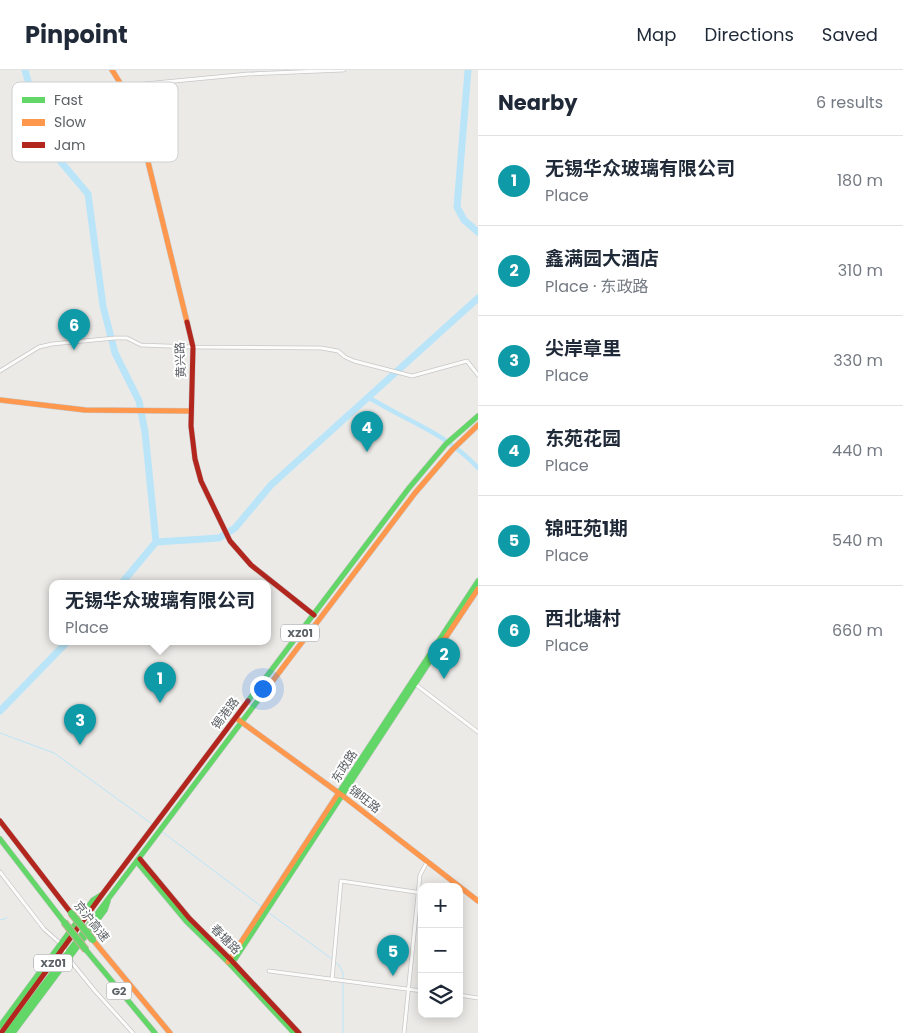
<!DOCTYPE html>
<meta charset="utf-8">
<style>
body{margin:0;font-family:Poppins,"Noto Sans SC",sans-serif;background:#f2f2f3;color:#1f2937}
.controls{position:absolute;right:15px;bottom:15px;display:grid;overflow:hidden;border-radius:10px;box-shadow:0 2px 12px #0003}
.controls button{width:45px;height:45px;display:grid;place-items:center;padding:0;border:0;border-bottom:1px solid #e0e1e3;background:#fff;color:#1f2937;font:25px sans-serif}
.you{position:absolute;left:262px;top:618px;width:18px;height:18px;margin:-12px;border:4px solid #fff;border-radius:50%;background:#1a73e8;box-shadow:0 0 0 8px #1a73e833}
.badge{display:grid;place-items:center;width:32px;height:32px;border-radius:50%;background:#1a73e8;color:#fff;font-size:16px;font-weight:700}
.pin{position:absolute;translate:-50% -41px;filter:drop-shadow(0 1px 2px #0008)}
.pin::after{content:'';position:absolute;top:26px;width:18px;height:15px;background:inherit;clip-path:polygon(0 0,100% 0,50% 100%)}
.popup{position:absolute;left:49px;top:510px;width:222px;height:65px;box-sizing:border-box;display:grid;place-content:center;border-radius:10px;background:#fff;filter:drop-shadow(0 1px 4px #0005);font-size:16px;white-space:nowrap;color:#747a83}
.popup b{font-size:19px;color:#1f2937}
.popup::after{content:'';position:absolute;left:50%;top:100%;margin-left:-10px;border:10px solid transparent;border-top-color:#fff}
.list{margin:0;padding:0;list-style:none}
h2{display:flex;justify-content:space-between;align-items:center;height:65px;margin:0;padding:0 20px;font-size:21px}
h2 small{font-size:16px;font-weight:400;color:#747a83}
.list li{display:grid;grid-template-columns:32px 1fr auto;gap:15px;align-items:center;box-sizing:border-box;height:90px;padding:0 20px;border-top:1px solid #e0e1e3}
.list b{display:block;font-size:19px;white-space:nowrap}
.list p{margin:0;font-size:16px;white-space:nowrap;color:#747a83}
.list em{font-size:16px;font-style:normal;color:#747a83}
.icon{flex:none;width:28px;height:28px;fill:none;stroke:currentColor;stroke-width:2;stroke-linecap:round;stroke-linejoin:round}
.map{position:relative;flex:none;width:478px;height:963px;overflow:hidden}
header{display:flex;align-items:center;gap:30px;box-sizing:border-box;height:70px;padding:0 25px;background:#fff;border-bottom:1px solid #e0e1e3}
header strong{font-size:24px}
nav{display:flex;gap:28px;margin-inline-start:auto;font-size:18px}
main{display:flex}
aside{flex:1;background:#fff}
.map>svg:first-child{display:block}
</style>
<header>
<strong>Pinpoint</strong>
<nav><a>Map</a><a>Directions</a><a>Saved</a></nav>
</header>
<main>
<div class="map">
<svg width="478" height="963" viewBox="0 0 478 963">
<rect width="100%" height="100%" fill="#eceae7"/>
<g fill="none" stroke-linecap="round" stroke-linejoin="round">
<path stroke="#bae5f8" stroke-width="1" d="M0,663L54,683L152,754
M161,761L262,837
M269,843L332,889
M0,850L7,848
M335,892L339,895L343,903V963"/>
<path stroke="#bae5f8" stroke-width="4.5" d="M368,327C408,352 445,362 478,398"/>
<path stroke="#bae5f8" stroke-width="7" d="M25,0L34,33L48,49L56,86L88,124L103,236L115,283L139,331L145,362L156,472
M468,0L457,137L464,150L478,162
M121,514L156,472L219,468L235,458L271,415L478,228
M0,641L67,572"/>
<g stroke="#c8c7c8" stroke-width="4.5">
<path id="street" d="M123,16L248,4L344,0
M0,301L39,277L52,274L115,268H127L141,275L193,277L321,278L338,281L345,287L354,291L412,306L467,291L478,305
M415,614L478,662
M0,802L44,859L61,874L73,894L95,921L133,963
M269,901L422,921
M332,910L341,811L422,823
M459,925L478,928
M404,963L420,805L427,792"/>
</g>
<g stroke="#c7c7c7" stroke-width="6">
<path id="fast" d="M248,631L409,418L446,374L478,346
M338,724L478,511
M0,769L64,852
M137,792L186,851L228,892L294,963
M86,880L155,963
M231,895L432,588
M0,956L93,830L101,825
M7,963L262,625
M13,963L105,840L108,831"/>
</g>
<g stroke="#c7c7c7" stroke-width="6">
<path id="slow" d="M112,0L122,16L141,63L187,252
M0,330L85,340L191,341
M432,588L478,519
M262,625L415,423L452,380L478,355
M236,648L343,726L478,831
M93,870L170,963
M228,892L338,724"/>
</g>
<g stroke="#c7c7c7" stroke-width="6">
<path id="jam" d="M187,252L193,277L191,356L195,389L201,411L230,471L251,495L314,545
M0,751L71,843
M140,789L189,848L231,890L299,963
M1,963L104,822L248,631"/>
</g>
<use href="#street" stroke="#fcfcfb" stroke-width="3"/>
<use href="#fast" stroke="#63d668" stroke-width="5"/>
<use href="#slow" stroke="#ff974d" stroke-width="5"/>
<use href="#jam" stroke="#b3261e" stroke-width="5"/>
<g stroke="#c4af93" stroke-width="8" stroke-linecap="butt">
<path id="fast-bridge" d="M71,843L93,870
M64,852L86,880"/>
</g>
<use href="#fast-bridge" stroke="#63d668" stroke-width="6"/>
</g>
<g text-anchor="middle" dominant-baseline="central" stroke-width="4" stroke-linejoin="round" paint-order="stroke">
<g fill="#fff" stroke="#8d9093" stroke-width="1">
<rect x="281" y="554.5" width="38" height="17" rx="4"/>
<rect x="34" y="884.5" width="38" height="17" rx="4"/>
<rect x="106.5" y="912.5" width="25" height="17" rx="4"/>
</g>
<g font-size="11" font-weight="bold" fill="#5c6165">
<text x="300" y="563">XZ01</text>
<text x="53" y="893">XZ01</text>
<text x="119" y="921">G2</text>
</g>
<g font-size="12" fill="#5c6165" stroke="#fff">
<text transform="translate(180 290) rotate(-93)">黄兴路</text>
<text transform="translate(225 643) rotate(-53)">锡港路</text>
<text transform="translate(344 696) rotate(-57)">东政路</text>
<text transform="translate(365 729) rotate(38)">锦旺路</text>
<text transform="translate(92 851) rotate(51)">京沪高速</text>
<text transform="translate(226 869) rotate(45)">春塘路</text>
</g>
</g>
<rect x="12" y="12" width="166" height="80" rx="8" fill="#fff" stroke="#ced0d1" stroke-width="1"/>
<rect x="22" y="27" width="23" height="6" fill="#63d668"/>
<rect x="22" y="49" width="23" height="7" fill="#ff974d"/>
<rect x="22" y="72" width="23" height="6" fill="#b3261e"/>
<g font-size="14" fill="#5c6165">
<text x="54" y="35">Fast</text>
<text x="54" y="57">Slow</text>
<text x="54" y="80">Jam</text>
</g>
</svg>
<div class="controls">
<button>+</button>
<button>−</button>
<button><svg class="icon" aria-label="layers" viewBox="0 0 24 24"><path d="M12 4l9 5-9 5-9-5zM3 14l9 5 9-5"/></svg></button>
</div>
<div class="you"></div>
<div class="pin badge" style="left:160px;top:633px;background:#0f9aa8">1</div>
<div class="popup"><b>无锡华众玻璃有限公司</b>Place</div>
<div class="pin badge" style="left:444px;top:609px;background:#0f9aa8">2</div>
<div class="pin badge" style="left:80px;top:675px;background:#0f9aa8">3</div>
<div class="pin badge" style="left:367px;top:382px;background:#0f9aa8">4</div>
<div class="pin badge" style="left:393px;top:906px;background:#0f9aa8">5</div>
<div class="pin badge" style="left:74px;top:280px;background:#0f9aa8">6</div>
</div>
<aside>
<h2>Nearby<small>6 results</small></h2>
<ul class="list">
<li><span class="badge" style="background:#0f9aa8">1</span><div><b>无锡华众玻璃有限公司</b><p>Place</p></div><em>180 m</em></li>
<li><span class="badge" style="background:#0f9aa8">2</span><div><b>鑫满园大酒店</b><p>Place · 东政路</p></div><em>310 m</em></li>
<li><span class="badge" style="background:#0f9aa8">3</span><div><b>尖岸章里</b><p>Place</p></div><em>330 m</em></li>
<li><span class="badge" style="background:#0f9aa8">4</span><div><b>东苑花园</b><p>Place</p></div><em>440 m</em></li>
<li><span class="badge" style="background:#0f9aa8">5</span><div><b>锦旺苑1期</b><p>Place</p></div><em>540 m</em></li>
<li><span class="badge" style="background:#0f9aa8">6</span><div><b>西北塘村</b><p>Place</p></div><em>660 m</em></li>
</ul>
</aside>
</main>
